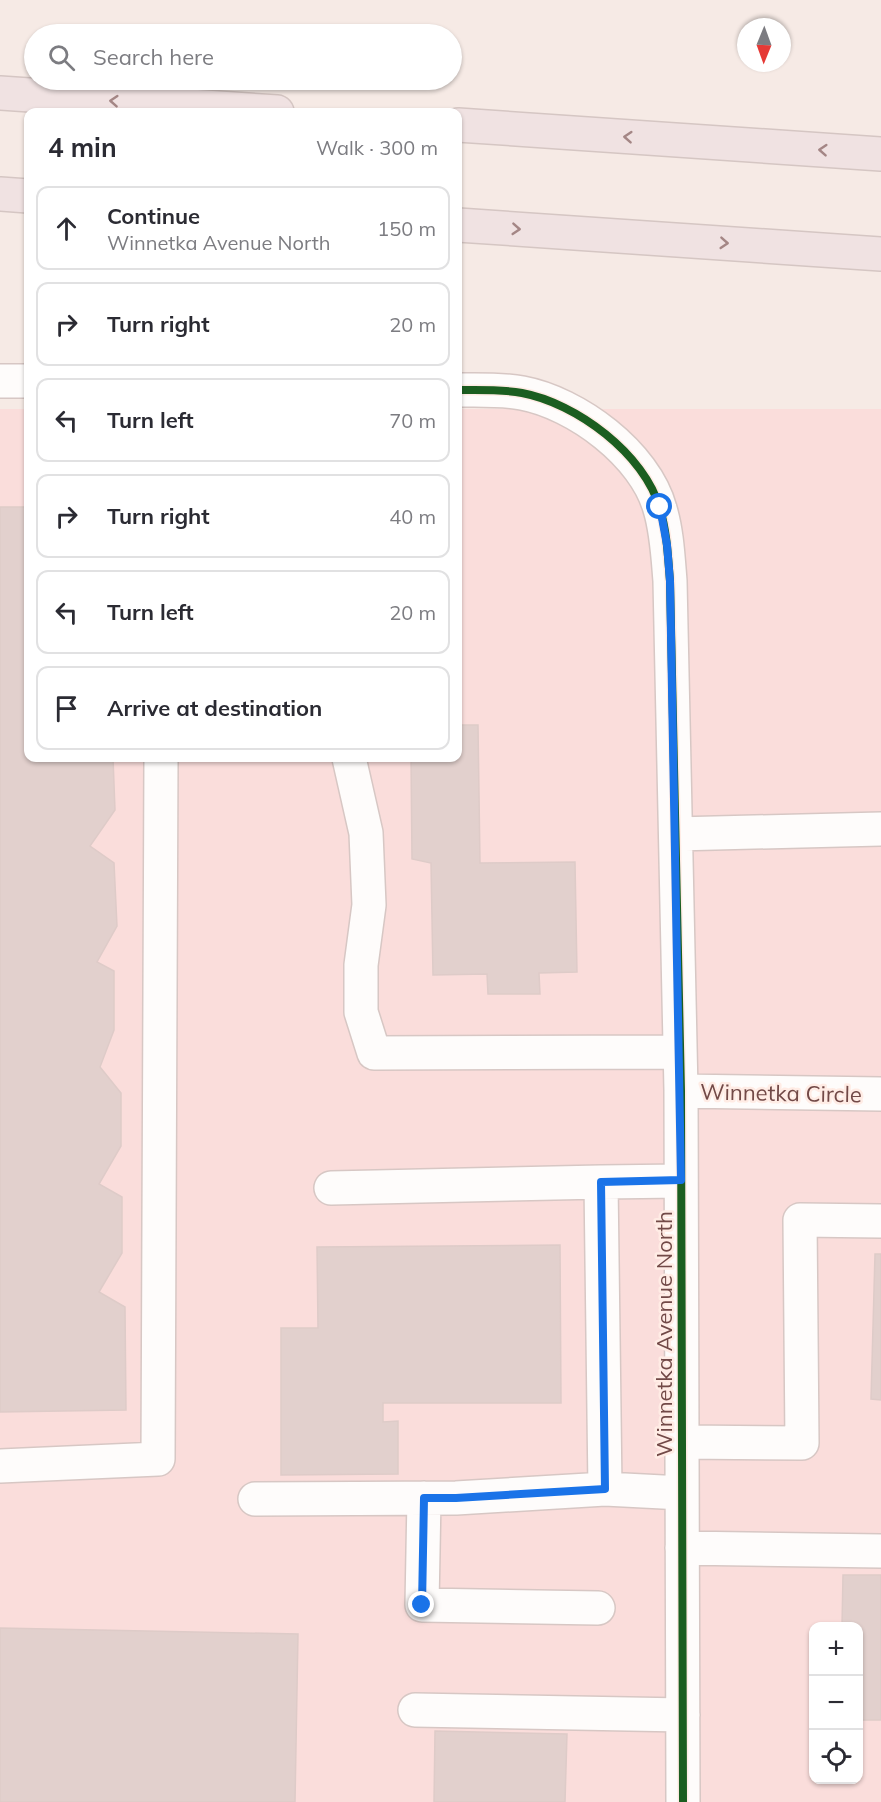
<!DOCTYPE html>
<meta charset="utf-8">
<style>
body{margin:0;font-family:Mulish,sans-serif;background:#f7f7f7;color:#2b2b33}
.controls{position:absolute;right:18px;bottom:18px;display:grid;overflow:hidden;border-radius:12px;box-shadow:0 2px 4px #0004}
.controls button{width:54px;height:54px;display:grid;place-items:center;padding:0;border:0;border-bottom:2px solid #e1e1e2;background:#fff;color:#2b2b33;font:30px sans-serif}
.compass{position:absolute;left:737px;top:18px;width:54px;height:54px;border-radius:50%;background:#fff;box-shadow:0 2px 4px #0004;rotate:181deg}
.stop{position:absolute;width:18px;height:18px;margin:-14px;border:4px solid #1a73e8;border-radius:50%;background:#fff}
.stop.end{background:#1a73e8;border-color:#fff;box-shadow:0 2px 6px #0008}
.list{margin:0;padding:0;list-style:none}
h2{display:flex;justify-content:space-between;align-items:center;height:78px;margin:0;padding:0 24px;font-size:26px}
h2 small{font-size:20px;font-weight:400;color:#7c7c81}
.list li{display:grid;grid-template-columns:39px 1fr auto;gap:18px;align-items:center;box-sizing:border-box;height:84px;margin:0 12px 12px;padding:0 12px;border:2px solid #e1e1e2;border-radius:12px}
.list b{display:block;font-size:22px;white-space:nowrap}
.list p{margin:0;font-size:20px;white-space:nowrap;color:#7c7c81}
.list em{font-size:20px;font-style:normal;color:#7c7c81}
.icon{flex:none;width:33px;height:33px;fill:none;stroke:currentColor;stroke-width:2;stroke-linecap:round;stroke-linejoin:round}
.map{position:relative;flex:none;width:881px;height:1802px;overflow:hidden}
.search{position:absolute;background:#fff;box-shadow:0 2px 4px #0004;left:24px;top:24px;width:438px;height:66px;display:flex;align-items:center;gap:15px;box-sizing:border-box;padding:0 21px;border-radius:33px;color:#7c7c81;font-size:22px}
.panel{position:absolute;background:#fff;box-shadow:0 2px 4px #0004;left:24px;top:108px;width:438px;height:654px;border-radius:12px}
.map>svg:first-child{display:block}
</style>
<div class="map">
<svg width="881" height="1802" viewBox="0 0 881 1802">
<rect width="100%" height="100%" fill="#f6eae5"/>
<path fill="#fadddb" fill-rule="evenodd" d="M0,409H28V758H458V409H881V1802H0ZM814,1626H858V1780H814Z"/>
<path fill="#e2d0cd" stroke="#decbc8" stroke-width="1.5" d="M0,507H28V758H113L115,810L90,846L114,863L117,926L97,962L114,971V1030L100,1067L121,1093V1146L99,1184L122,1197V1253L99,1292L125,1307L126,1410L0,1412Z
M458,725H478L480,863L575,862L577,972L539,973L540,994H488L487,974L433,975L431,863L412,859L411,758H458Z
M560,1245L561,1403H383V1422L398,1421V1474L281,1475V1328H318L317,1247Z
M875,1254H881V1400L871,1399Z
M843,1575H881V1720H858V1626H842Z
M0,1628L298,1634L295,1802H0Z
M435,1731L567,1734L565,1802H434Z"/>
<g fill="none" stroke-linecap="round" stroke-linejoin="round">
<g stroke="#d7c7c4" stroke-width="36">
<path id="minor" d="M0,381H28
M458,390C478,390 501,389 522,393C576,403 645,454 660,509C667,532 668,557 670,581L681,1091L683,1802
M349,758L366,833L369,905L361,965V1012L374,1053L680,1052
M676,834L881,829
M681,1091L881,1094
M681,1181L601,1182L605,1489L682,1493
M331,1188L601,1182
M682,1442L802,1443L800,1220L881,1221
M0,1466L158,1459L161,758
M424,1498L422,1605L598,1608
M255,1499L456,1498L605,1489
M682,1548L881,1551
M415,1710L683,1715"/>
</g>
<g stroke="#d5c6c3" stroke-width="36">
<path id="highway" d="M0,93L277,112
M458,125L881,154
M0,194L28,196
M458,225L881,254"/>
</g>
<use href="#minor" stroke="#fefcfb" stroke-width="33"/>
<use href="#highway" stroke="#f0e2e2" stroke-width="33"/>
<g stroke="#ffece5" stroke-width="11">
<path id="cycleway" d="M458,390C478,390 501,389 522,393C576,403 645,454 660,509C667,532 668,557 670,581L681,1091L683,1802"/>
</g>
<use href="#cycleway" stroke="#1b5e20" stroke-width="8"/>
</g>
<defs><path id="oneway-chevron" d="M-2-3.5L2.5 0L-2 3.5" fill="none" stroke-width="1.6" stroke-linecap="round" stroke-linejoin="round" transform="scale(1.5)"/></defs>
<g stroke="#a48685">
<use href="#oneway-chevron" transform="translate(114 101) rotate(-176)"/>
<use href="#oneway-chevron" transform="translate(628 137) rotate(-176)"/>
<use href="#oneway-chevron" transform="translate(823 150) rotate(-176)"/>
<use href="#oneway-chevron" transform="translate(516 229) rotate(4)"/>
<use href="#oneway-chevron" transform="translate(724 243) rotate(4)"/>
</g>
<g fill="none" stroke-linecap="round" stroke-linejoin="round">
<path stroke="#1a73e8" stroke-width="8" d="M422,1605L424,1498H456L605,1489L601,1182L681,1180L670,581L667,545L660,507"/>
</g>
<g text-anchor="middle" dominant-baseline="central" stroke-width="5" stroke-linejoin="round" paint-order="stroke">
<g font-size="22" fill="#724947" stroke="#ffece5">
<text transform="translate(781 1093) rotate(1)">Winnetka Circle</text>
<text transform="translate(664 1334) rotate(-90)">Winnetka Avenue North</text>
</g>
</g>
</svg>
<div class="controls">
<button>+</button>
<button>−</button>
<button><svg class="icon" aria-label="locate" viewBox="0 0 24 24"><circle cx="12" cy="12" r="6"/><path d="M12 2v4M12 18v4M2 12h4M18 12h4"/></svg></button>
</div>
<svg class="compass" viewBox="-18 -18 36 36"><path d="M0-13l5 13h-10z" fill="#e53935"/><path d="M0 13l5-13h-10z" fill="#7c7c81"/></svg>
<div class="stop" style="left:660px;top:507px"></div>
<div class="stop end" style="left:422px;top:1605px"></div>
<div class="search"><svg class="icon" aria-label="search" viewBox="0 0 24 24"><circle cx="10" cy="10" r="6"/><path d="M15 15l6 6"/></svg>Search here</div>
<section class="panel">
<h2>4 min<small>Walk · 300 m</small></h2>
<ul class="list">
<li><svg class="icon" aria-label="ahead" viewBox="0 0 24 24"><path d="M12 20V5M6 11l6-6 6 6"/></svg><div><b>Continue</b><p>Winnetka Avenue North</p></div><em>150 m</em></li>
<li><svg class="icon" aria-label="right" viewBox="0 0 24 24"><path d="M7 20v-9h11M14 6l5 5-5 5"/></svg><div><b>Turn right</b></div><em>20 m</em></li>
<li><svg class="icon" aria-label="left" viewBox="0 0 24 24"><path d="M17 20v-9H6M10 6l-5 5 5 5"/></svg><div><b>Turn left</b></div><em>70 m</em></li>
<li><svg class="icon" aria-label="right" viewBox="0 0 24 24"><path d="M7 20v-9h11M14 6l5 5-5 5"/></svg><div><b>Turn right</b></div><em>40 m</em></li>
<li><svg class="icon" aria-label="left" viewBox="0 0 24 24"><path d="M17 20v-9H6M10 6l-5 5 5 5"/></svg><div><b>Turn left</b></div><em>20 m</em></li>
<li><svg class="icon" aria-label="arrive" viewBox="0 0 24 24"><path d="M6 21V4h12l-3 4 3 4H6"/></svg><div><b>Arrive at destination</b></div></li>
</ul>
</section>
</div>
